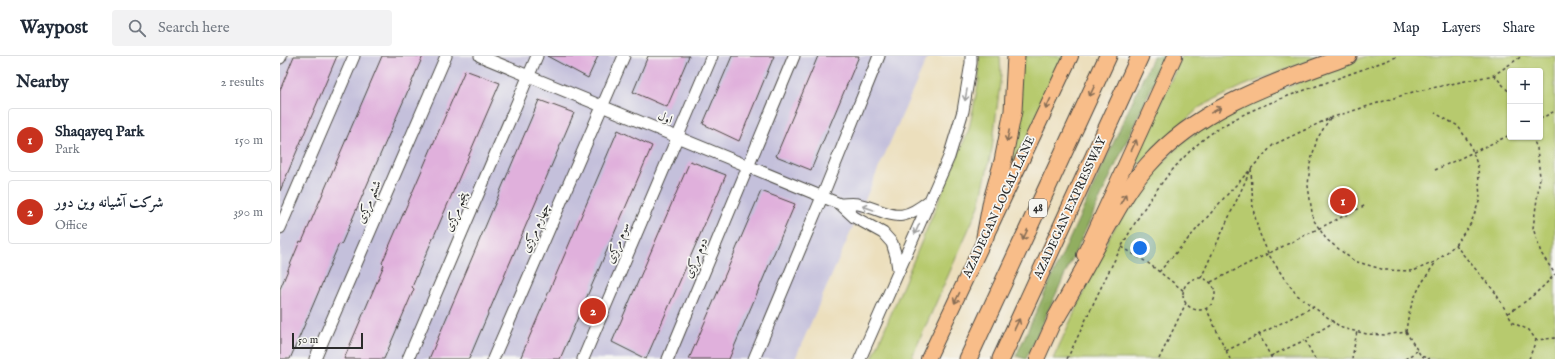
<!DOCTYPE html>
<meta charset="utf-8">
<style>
body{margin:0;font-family:"IM FELL English",Amiri,serif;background:#f2f2f3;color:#1f2937}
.controls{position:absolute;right:12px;top:12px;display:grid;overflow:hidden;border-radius:4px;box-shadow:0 1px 3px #0004}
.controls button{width:36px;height:36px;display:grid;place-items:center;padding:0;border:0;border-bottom:1px solid #e0e1e3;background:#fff;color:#1f2937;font:20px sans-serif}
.scale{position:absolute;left:12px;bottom:10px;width:71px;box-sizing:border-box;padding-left:4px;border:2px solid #2b2b2b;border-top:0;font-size:11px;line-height:14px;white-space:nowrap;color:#2b2b2b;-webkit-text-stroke:3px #f6f6f2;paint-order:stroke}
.you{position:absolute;left:860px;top:192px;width:14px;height:14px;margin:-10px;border:3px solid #fff;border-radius:50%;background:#1a73e8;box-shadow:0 0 0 6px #1a73e833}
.badge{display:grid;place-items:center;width:26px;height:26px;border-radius:50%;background:#c8321e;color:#fff;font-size:13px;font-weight:700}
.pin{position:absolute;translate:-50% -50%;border:2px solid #fff;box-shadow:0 1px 4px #0006}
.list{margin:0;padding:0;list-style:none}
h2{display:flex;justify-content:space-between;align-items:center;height:52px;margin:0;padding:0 16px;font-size:17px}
h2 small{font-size:13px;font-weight:400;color:#747a83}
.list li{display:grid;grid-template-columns:26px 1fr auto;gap:12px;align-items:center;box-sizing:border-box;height:64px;margin:0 8px 8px;padding:0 8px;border:1px solid #e0e1e3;border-radius:4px}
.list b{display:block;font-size:15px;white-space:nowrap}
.list p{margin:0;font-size:13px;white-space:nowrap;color:#747a83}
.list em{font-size:13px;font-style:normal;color:#747a83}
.icon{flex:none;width:22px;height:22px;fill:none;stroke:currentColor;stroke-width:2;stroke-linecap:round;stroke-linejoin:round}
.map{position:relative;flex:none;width:1275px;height:303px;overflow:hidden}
header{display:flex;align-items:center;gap:24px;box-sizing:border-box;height:56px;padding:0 20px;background:#fff;border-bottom:1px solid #e0e1e3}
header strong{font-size:19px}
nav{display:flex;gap:22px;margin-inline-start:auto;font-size:14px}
.search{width:280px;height:36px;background:#f2f2f3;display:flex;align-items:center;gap:10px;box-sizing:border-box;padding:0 14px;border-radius:4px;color:#747a83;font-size:15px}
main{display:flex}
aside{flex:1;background:#fff}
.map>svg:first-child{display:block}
</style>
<header>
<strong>Waypost</strong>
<div class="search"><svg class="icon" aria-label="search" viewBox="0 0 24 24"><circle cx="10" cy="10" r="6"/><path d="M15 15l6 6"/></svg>Search here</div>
<nav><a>Map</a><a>Layers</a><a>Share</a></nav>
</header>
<main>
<aside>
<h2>Nearby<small>2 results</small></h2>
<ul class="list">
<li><span class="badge">1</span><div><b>Shaqayeq Park</b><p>Park</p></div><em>150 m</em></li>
<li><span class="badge">2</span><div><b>شرکت آشیانه وین دور</b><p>Office</p></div><em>390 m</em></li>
</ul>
</aside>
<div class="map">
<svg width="1275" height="303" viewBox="0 0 1275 303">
<rect width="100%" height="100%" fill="#f6f6f2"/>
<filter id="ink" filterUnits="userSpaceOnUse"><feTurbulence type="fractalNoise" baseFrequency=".025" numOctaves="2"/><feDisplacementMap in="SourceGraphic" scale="8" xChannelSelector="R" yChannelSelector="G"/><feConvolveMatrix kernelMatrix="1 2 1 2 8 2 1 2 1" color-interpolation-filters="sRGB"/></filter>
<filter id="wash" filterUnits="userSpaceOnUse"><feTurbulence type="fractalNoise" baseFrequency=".012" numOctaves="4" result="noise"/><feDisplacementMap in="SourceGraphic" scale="16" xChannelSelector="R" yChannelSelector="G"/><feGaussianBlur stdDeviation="0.9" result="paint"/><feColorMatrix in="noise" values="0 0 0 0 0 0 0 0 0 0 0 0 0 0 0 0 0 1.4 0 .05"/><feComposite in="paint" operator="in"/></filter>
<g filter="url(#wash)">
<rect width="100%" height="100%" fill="#ecdfbd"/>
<path fill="#c4c0db" d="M0,0H648L515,303H0Z"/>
<path fill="#b7ca6e" stroke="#717a4c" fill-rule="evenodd" d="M699,0H720L721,19L712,93L699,150L631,303H592L689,73L699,24Z
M741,0H785L718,145Z
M902,0H1041L963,30L920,51L855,111L852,108Z
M1086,0H1275V303H773L829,181L864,126L906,83L952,53ZM1230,15H1260V81H1230Z"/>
<path fill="#91ae61" stroke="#5e6c46" d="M873,0H886L746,303L736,300Z"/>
<g id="blocks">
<path fill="#e0b0dc" d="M14,0H57L0,135V34Z
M102,0H143L61,189L59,188L10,303H0V233L20,185L22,186Z
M267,0H318L308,22Z
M368,0H409L387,51L353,36Z
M452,0H494L459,85L423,68Z
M538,0H579L531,114L496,100Z
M185,14L220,27L132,231L134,233L104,303H64L104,209L102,207Z
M259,44L294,57L208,258L189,303H149Z
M338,74L372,90L280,303H240Z
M410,105L446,119L366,303L332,286Z
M481,135L515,148L449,303H409Z"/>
</g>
</g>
<g filter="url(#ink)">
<use href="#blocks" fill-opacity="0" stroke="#484641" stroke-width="1"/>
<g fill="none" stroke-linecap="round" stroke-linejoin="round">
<g stroke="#484641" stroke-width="13">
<path id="minor" d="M200,0L560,148C566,148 572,147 578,148C613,156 616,171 650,144
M0,2L1,0
M560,148L574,161L603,177L612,187L616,200L618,213
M0,172L74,0
M35,303L166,0
M128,303L257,0
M213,303L344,0
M303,303L432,0
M388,303L514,0
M474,303L542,141L599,0
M580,303L669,101L683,55L691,7V0"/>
</g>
<g stroke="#484641" stroke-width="16">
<path id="major" d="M804,199L895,0
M648,303L791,0
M757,303L780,252"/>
</g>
<g stroke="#484641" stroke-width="19">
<path id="highway" d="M705,181L712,144L723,105L733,55L736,0
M776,262C792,235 807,208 822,180C836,155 849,130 868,109C920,50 997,26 1068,0
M688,303L828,0
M721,303L860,0"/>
</g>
<path stroke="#484641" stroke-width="1.5" stroke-dasharray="3 3" stroke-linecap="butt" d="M1214,19L1230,37
M1050,62L1037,83L1030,108L1028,130L1033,163L1046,183L1074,205L1105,214L1133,215L1157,205L1175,189L1191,167L1200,143L1198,111L1190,88L1178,70L1155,57
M1260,63L1275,55
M1252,81L1257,92L1260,121L1253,172L1261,197L1275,218
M971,113L973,153L979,176L989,199L1004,222L1017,239L1062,272L1087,278L1105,279L1126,276L1141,300L1150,303
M1155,114L1230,79
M1175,189L1215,236L1233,267L1249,274L1256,284L1275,282
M842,191L868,207L904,235
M879,216L944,142L993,89L1050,62L1133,36L1214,19L1242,0
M921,222L970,115
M903 238a16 16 0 1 1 32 0a16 16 0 1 1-32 0Z
M931,226L1086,149
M926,252L950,303
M1228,257C1246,246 1261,234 1275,218
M1126,276C1129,246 1139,230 1156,206
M979,278L992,303
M946,295L1033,251
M991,300L1025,284
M787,303C824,228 859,135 925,82C955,59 993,45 1028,33C1059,22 1089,11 1119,0
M879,303L906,247
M1035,303L1025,284L1054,266
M1072,303L1077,275
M1125,303L1137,295
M1249,303L1256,284"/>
<use href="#minor" stroke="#fff" stroke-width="11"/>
<use href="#major" stroke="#f8bd89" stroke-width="14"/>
<use href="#highway" stroke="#f8bd89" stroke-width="17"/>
</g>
<defs><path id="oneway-shaft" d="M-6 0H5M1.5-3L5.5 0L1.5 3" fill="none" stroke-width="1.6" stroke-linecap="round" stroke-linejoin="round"/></defs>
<g stroke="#876d55">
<use href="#oneway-shaft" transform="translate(812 35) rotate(115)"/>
<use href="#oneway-shaft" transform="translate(768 48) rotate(115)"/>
<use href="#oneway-shaft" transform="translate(936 54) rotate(-29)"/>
<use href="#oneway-shaft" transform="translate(728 80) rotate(101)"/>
<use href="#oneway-shaft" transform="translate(854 89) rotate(-65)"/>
<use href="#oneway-shaft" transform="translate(843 143) rotate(-61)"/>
<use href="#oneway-shaft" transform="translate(745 179) rotate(115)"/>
<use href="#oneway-shaft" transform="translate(677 242) rotate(115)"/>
<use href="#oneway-shaft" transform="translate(737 268) rotate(-65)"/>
</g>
<g stroke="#a0a0a0">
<use href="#oneway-shaft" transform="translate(686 39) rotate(100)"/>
<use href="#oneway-shaft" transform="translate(588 152) rotate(-161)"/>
<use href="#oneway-shaft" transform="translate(637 173) rotate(114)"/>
</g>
</g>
<g text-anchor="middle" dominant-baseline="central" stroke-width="3.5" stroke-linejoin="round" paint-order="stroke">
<rect fill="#f6f6f2" stroke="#686867" stroke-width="1" x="749" y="143" width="18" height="18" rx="3"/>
<g font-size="11" font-weight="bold" fill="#2b2b2b">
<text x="758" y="152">48</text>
</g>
<g font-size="12" fill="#2b2b2b" stroke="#f6f6f2">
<text transform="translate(385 62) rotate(22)">اول</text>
<text transform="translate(89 146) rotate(-67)">ششم مرکزی</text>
<text transform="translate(719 151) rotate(-65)">AZADEGAN LOCAL LANE</text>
<text transform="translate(790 152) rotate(-65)">AZADEGAN EXPRESSWAY</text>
<text transform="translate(176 156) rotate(-67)">پنجم مرکزی</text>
<text transform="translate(256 172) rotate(-66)">چهارم مرکزی</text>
<text transform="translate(338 187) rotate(-67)">سوم مرکزی</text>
<text transform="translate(416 202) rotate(-67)">دوم مرکزی</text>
</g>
</g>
</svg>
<div class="controls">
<button>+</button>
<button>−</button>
</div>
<div class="scale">50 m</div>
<div class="you"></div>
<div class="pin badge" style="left:1063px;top:145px">1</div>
<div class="pin badge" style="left:313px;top:255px">2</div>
</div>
</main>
